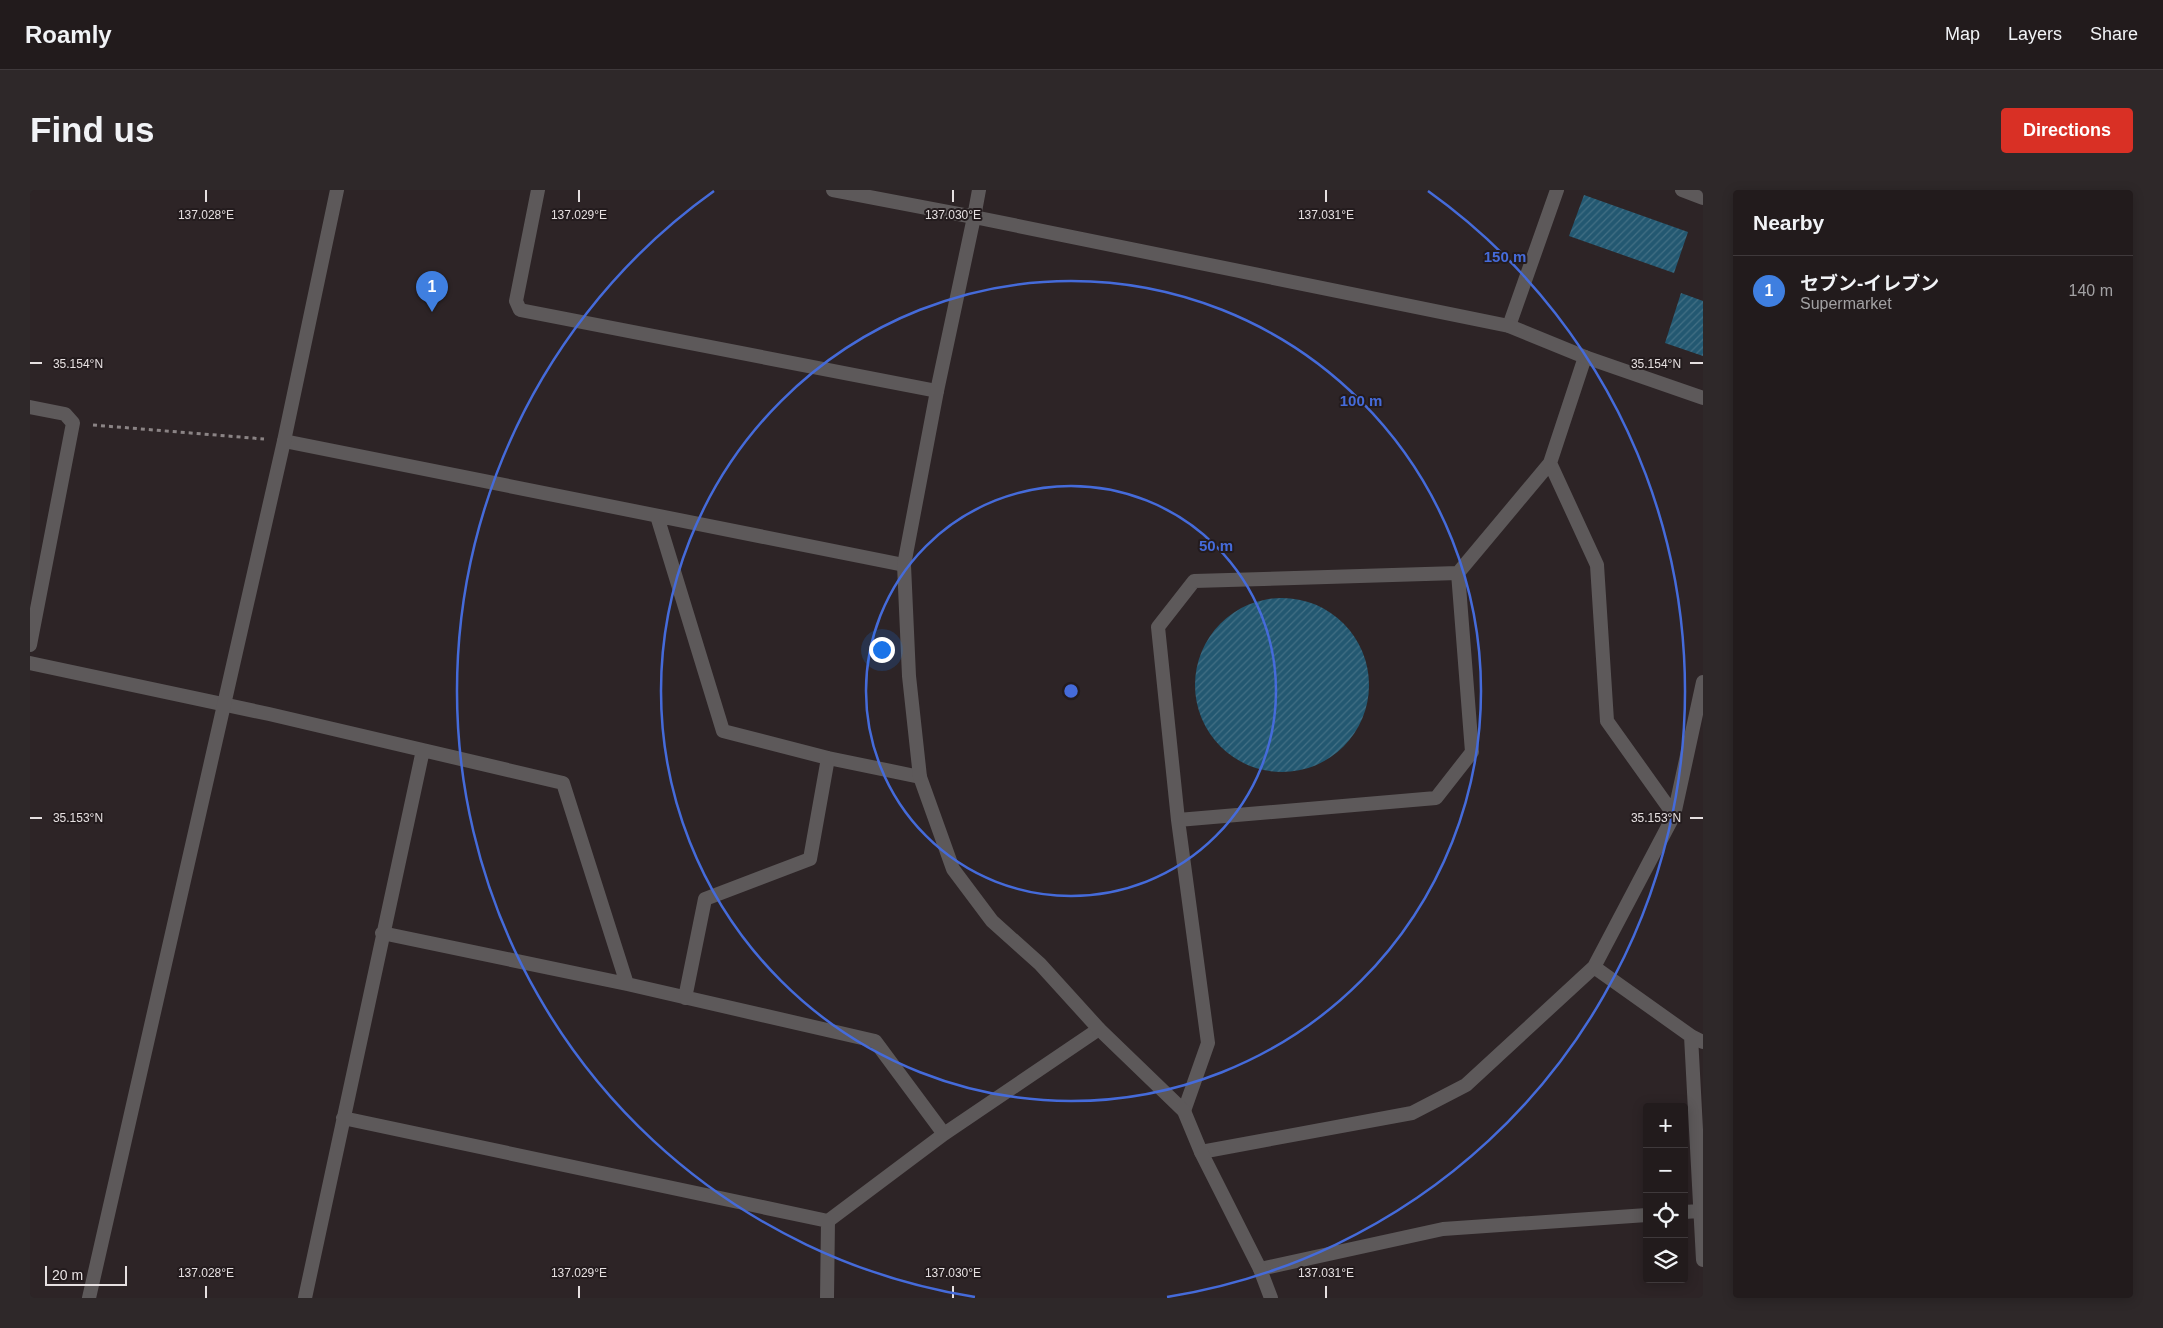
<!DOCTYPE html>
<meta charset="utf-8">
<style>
body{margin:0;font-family:Arial,"Noto Sans JP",sans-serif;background:#2e2829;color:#f1f3f6}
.controls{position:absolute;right:15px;bottom:15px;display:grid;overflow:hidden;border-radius:5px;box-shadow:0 2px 12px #0003}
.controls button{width:45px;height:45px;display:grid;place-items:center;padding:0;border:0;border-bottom:1px solid #3f393b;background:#221b1c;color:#f1f3f6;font:25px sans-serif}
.scale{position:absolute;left:15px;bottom:12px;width:82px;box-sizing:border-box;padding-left:5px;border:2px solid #e6e0e1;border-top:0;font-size:14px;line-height:18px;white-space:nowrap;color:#e6e0e1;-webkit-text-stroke:4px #231b1d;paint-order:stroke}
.you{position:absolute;left:851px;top:459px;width:18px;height:18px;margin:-12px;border:4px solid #fff;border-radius:50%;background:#1a73e8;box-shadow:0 0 0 8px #1a73e833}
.badge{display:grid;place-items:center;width:32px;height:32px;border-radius:50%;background:#d93025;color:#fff;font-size:16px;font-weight:700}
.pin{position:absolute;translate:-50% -41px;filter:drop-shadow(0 1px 2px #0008)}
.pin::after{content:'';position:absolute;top:26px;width:18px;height:15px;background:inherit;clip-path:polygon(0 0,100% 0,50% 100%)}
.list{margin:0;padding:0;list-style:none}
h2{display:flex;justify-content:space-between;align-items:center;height:65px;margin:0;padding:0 20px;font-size:21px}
h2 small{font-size:16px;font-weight:400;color:#a2a1a3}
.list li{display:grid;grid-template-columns:32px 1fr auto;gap:15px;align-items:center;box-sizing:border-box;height:70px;padding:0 20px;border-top:1px solid #3f393b}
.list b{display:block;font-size:19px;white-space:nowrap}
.list p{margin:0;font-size:16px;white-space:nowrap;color:#a2a1a3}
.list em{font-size:16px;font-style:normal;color:#a2a1a3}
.icon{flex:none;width:28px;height:28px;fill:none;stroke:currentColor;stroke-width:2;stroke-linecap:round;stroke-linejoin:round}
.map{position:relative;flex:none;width:1673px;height:1108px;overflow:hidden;border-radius:5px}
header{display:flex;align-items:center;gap:30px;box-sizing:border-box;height:70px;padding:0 25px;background:#221b1c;border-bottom:1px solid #3f393b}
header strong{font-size:24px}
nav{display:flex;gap:28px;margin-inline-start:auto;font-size:18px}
.intro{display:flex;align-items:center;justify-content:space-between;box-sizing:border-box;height:120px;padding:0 30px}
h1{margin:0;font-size:35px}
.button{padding:12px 22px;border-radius:5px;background:#d93025;color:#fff;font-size:18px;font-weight:700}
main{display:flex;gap:30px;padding:0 30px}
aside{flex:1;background:#221b1c;border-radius:5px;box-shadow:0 2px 12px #0003}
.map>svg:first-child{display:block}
</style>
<header>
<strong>Roamly</strong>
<nav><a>Map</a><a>Layers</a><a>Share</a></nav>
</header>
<div class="intro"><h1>Find us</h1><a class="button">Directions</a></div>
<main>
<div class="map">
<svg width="1673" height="1108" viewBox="0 0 1673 1108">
<defs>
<pattern id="building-hatch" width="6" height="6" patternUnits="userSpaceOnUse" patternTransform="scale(1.25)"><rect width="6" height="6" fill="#235871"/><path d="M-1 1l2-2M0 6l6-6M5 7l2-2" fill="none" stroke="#437085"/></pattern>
</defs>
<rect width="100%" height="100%" fill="#2d2426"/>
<path fill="url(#building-hatch)" d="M1554,5L1658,42L1644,83L1539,46Z
M1651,103L1673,111V166L1635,153Z
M1165 495a87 87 0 1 1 174 0a87 87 0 1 1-174 0Z"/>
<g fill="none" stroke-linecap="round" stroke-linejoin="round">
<path stroke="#8b8485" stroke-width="3" stroke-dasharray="4 4" stroke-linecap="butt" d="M63,235L234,249"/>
<path stroke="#5d595a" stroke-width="14" d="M508,0L486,111L490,120L907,201
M803,0L944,27L949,0
M1652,0L1673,8
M1479,136L1527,0
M1555,167L1520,273L1567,375L1577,531L1644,625
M0,217L35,224L43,233L0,455
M254,251L874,375
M627,326L693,541L798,568L890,587
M0,473L239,524L533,593L597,794
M1148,630L1406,608L1442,562L1428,383
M352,743L597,794L845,851L914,944
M1564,777L1661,846L1673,852
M655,808L675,709L780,669L798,568
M1661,846L1673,1070
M1154,921L1178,853L1148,630L1128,437L1164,391L1428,383L1520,273
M313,928L798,1031L914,944L1069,839
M1171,962L1382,923L1436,895L1564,777L1644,625L1673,492
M1654,1022L1670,1021
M1230,1079L1413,1039L1617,1025
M275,1108L393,560
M797,1108L798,1031"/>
<path stroke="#5d595a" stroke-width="14" d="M59,1108L254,251L307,0
M1241,1108L1230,1079L1171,962L1154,921L1069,839L1010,774L962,731L923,679L890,587L879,486L874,375L907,201L944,27L1479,136L1555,167L1673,208"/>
</g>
<path fill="none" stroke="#e6e0e1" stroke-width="2" d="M176,0V12M549,0V12M923,0V12M1296,0V12M0,173H12M1660,173H1673M0,628H12M1660,628H1673M176,1096V1108M549,1096V1108M923,1096V1108M1296,1096V1108"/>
<g fill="none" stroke="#456bda" stroke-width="2.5">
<circle cx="1041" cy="501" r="205"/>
<circle cx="1041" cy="501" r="410"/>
<path d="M945 1107A614 614 0 0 1 684 1M1398 1A614 614 0 0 1 1137 1107"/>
</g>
<g font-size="12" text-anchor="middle" fill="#e6e0e1" stroke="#231b1d" stroke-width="4" stroke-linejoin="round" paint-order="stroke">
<text x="176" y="29">137.028°E</text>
<text x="549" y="29">137.029°E</text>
<text x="923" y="29">137.030°E</text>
<text x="1296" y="29">137.031°E</text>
<text x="48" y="178">35.154°N</text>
<text x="1626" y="178">35.154°N</text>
<text x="48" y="632">35.153°N</text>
<text x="1626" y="632">35.153°N</text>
<text x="176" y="1087">137.028°E</text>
<text x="549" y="1087">137.029°E</text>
<text x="923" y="1087">137.030°E</text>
<text x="1296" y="1087">137.031°E</text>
</g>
<circle cx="1041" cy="501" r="8" fill="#456bda" stroke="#231b1d" stroke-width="2.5"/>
<g font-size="15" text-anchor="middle" font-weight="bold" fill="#456bda" stroke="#231b1d" stroke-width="4" stroke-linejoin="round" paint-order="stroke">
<text x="1475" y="72">150 m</text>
<text x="1331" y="216">100 m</text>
<text x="1186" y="361">50 m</text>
</g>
</svg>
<div class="controls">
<button>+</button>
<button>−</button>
<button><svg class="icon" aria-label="locate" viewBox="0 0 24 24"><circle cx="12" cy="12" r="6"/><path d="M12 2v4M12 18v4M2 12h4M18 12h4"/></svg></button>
<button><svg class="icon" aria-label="layers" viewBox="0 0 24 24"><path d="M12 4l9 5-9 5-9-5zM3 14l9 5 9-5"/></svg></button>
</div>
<div class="scale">20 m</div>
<div class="you"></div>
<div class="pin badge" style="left:402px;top:122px;background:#3f7fe0">1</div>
</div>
<aside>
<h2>Nearby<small></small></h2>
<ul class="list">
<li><span class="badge" style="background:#3f7fe0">1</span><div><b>セブン-イレブン</b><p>Supermarket</p></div><em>140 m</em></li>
</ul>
</aside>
</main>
